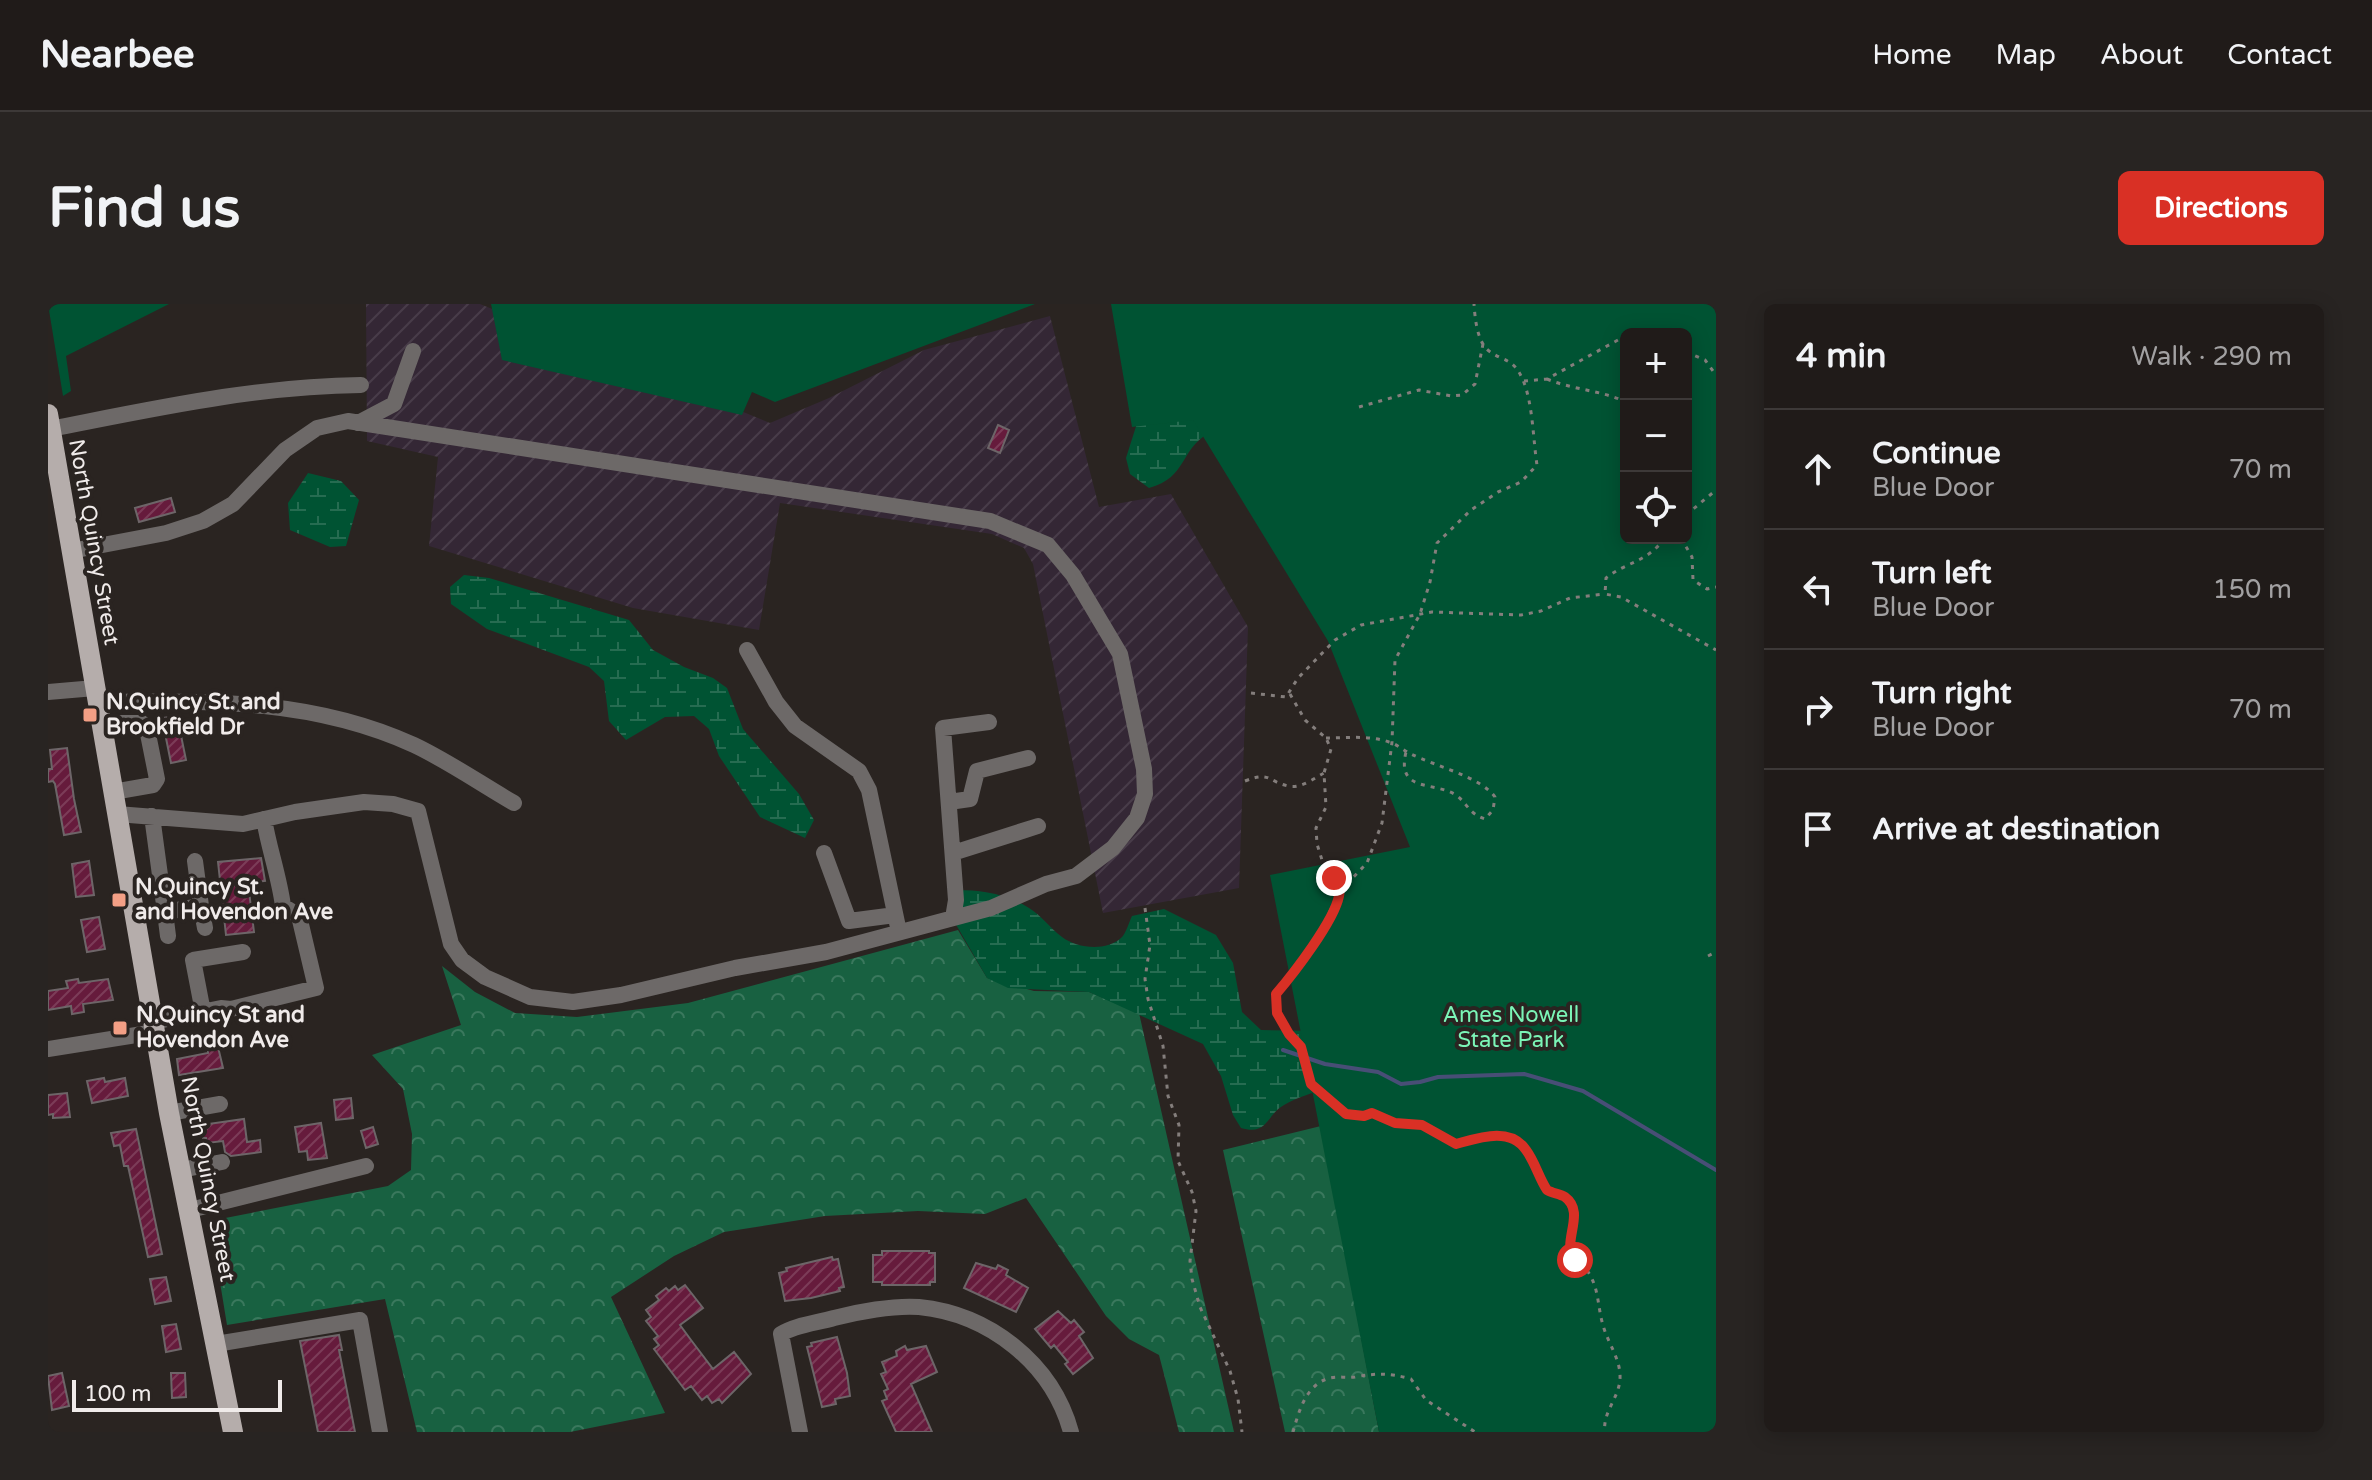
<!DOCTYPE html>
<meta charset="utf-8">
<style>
body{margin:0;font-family:"Varela Round",sans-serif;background:#282422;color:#f1f3f6}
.controls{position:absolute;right:24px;top:24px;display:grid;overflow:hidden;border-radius:12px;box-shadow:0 4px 20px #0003}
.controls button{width:72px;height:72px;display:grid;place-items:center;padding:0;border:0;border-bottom:2px solid #3d3938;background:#201b19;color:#f1f3f6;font:40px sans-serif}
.scale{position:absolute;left:24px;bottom:20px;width:210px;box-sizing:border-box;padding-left:8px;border:4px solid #f0ebea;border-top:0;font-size:22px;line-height:28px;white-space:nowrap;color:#f0ebea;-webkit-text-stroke:6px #2a2421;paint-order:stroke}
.stop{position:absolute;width:24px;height:24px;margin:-18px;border:6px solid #d93025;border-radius:50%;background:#fff}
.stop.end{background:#d93025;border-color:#fff;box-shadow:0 2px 8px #0008}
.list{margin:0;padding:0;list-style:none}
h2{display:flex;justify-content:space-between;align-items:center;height:104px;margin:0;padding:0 32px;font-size:34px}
h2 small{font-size:26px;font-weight:400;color:#a2a1a2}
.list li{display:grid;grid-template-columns:52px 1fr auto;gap:24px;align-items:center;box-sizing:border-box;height:120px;padding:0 32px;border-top:2px solid #3d3938}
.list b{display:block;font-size:30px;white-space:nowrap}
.list p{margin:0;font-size:26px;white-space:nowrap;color:#a2a1a2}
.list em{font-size:26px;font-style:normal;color:#a2a1a2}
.icon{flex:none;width:44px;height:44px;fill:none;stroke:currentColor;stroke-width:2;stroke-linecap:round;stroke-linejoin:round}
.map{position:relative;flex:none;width:1668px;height:1128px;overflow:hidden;border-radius:12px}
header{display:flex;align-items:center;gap:48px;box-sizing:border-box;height:112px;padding:0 40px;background:#201b19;border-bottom:2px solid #3d3938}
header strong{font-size:38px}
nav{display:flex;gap:44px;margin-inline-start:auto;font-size:28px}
.intro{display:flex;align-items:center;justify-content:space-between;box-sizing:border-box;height:192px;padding:0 48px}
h1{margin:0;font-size:56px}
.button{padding:20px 36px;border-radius:12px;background:#d93025;color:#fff;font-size:28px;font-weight:700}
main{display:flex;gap:48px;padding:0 48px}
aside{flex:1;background:#201b19;border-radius:12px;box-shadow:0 4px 20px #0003}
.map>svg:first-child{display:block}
</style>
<header>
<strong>Nearbee</strong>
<nav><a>Home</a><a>Map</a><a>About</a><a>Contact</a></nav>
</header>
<div class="intro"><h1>Find us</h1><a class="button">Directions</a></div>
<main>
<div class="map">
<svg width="1668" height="1128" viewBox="0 0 1668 1128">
<defs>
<pattern id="industrial-furrows" width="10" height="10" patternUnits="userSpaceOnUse" patternTransform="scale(2)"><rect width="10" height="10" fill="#342735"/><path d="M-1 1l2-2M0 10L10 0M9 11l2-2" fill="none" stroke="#483c49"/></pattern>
<pattern id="forest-crowns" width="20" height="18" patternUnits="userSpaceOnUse" patternTransform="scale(2)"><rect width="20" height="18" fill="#186141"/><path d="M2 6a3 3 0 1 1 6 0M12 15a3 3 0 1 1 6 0" fill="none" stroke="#3a785d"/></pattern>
<pattern id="wetland-marsh" width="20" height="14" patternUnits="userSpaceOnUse" patternTransform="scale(2)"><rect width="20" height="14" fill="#005333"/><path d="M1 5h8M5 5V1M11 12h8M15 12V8" fill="none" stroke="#266c51"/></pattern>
<pattern id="building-hatch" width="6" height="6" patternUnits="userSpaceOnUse" patternTransform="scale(2)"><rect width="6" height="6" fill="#661b3c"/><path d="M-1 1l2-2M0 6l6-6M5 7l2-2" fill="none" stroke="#7c3c58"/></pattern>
</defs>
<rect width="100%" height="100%" fill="#2a2421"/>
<path fill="url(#industrial-furrows)" d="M318,0H432L722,119L781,94L876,46L1002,12L1051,203L1123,190L1200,323L1191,584L1055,609L985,260L976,244L944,230L732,199L711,326L585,304L381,242L390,153L319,137Z"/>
<path fill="url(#forest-crowns)" d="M910,626L939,674L986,687L1041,688L1091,709L1186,1128H1131L1111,1051L1081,1035L1058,1012L978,894L937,910L870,907L777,912L676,928L626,952L563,993L617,1109L522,1128H369L337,995L179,1021L162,917L340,882L363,866L364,830L355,785L324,751L413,721L394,662L427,688L467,709L529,713L640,699Z
M1273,822L1331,1128H1237L1175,846Z"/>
<path fill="url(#wetland-marsh)" d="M1095,74L1161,129C1131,146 1140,173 1101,184L1082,170L1078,154L1091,113Z
M260,169L293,177L311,196L298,242L282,243L242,226L240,199Z
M416,271L441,274L581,316L605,346L636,363L665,374L679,384L695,425L751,490L766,516L757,534L712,513L671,452L661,425L646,412L617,413L578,436L561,417L556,377L541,363L439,325L403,300L402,283Z
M909,586C932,586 960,590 981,604C993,611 1002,624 1014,633C1028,644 1058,648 1073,634C1078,630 1081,618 1084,612L1116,605L1168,631L1185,659L1194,708L1213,726L1277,727L1668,1128L1279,784C1265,789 1249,793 1236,801C1218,811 1220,832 1193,824L1185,811L1173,772L1155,740L1041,688L960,684L939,674L899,605Z"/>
<path fill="#005333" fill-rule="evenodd" d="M0,0H121L18,52L23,87L15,92Z
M443,0H987L727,98L704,88L694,111L454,56Z
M1063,0H1668V1128H1331L1222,571L1362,543L1280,337L1145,116L1084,123ZM1578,30H1638V234H1578Z"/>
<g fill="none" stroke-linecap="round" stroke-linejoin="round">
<path stroke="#484e76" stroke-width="4" d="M1235,746L1277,760L1330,768L1353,780L1372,778L1390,773L1476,770L1535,787L1668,866"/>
</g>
<path fill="url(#building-hatch)" stroke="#6d6568" stroke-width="2" d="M950,121L961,126L952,149L940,144Z
M123,194L127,208L91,218L87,204Z
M129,412L138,456L123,459L114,414Z
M19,444L26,495L33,528L16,531L7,480L5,477L0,478V465H4L2,446Z
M213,554L217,577L200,579L206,628L178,631L170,558Z
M41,557L46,591L28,593L24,560Z
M51,613L57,645L39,648L33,616Z
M30,675L31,679L60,675L65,696L35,700L36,708L24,710L23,702L0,706V687L20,684L18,677Z
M170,743L175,764L131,771L129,755L160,749V744Z
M56,774L57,778L77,774L80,792L44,799L39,777Z
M19,789L22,813L5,814V810L0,811V791Z
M303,794L305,814L288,816L286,796Z
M196,815L199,838L212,836L213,848L183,852L177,848L175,837L159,839L158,834H155L153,821Z
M273,819L279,854L260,856L259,847L251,848L247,823Z
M325,823L330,840L318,844L313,827Z
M88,825L114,950L100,953L80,862H76L72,841L66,842L63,829Z
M834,947H881V949H887V978H882V981H834V978H825V951H834Z
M784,953L785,956L790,955L796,983L791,984L792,987L763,994L737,997L731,969L739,967L738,964Z
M928,959L948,965L950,961L960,966L958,971L980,984L968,1008L916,984Z
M118,973L123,997L107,1000L102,975Z
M637,981L655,1004L632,1021L643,1036L665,1065L686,1048L703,1070L674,1099L671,1095L664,1099L659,1092L654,1096L643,1082L637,1086L606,1045L611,1041L606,1035L610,1032L598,1017L603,1013L598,1006L611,996L608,992L618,984L621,987L627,982L630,986Z
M1010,1007L1023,1019L1026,1016L1036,1028L1031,1032L1045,1054L1025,1070L1017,1060L1020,1058L1006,1041L1003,1044L987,1025Z
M128,1020L133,1045L118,1048L114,1022Z
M291,1031L294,1046H291L307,1128H270L252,1037Z
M789,1033L799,1069L802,1092L787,1095L788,1100L774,1103L759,1043L764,1042L763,1039Z
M857,1042L859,1046L878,1042L889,1068L863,1080L884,1128H848L834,1097L839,1095L836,1087L840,1085L833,1070L838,1068L834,1058L849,1052L848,1047Z
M14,1069L21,1102L4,1106L0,1072Z
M123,1069H137L138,1093L124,1094Z"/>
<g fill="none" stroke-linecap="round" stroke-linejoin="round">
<path stroke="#847e7c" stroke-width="3" stroke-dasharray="4 6" stroke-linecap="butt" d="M1638,48L1657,56L1668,71
M1499,75C1525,86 1553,86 1578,98
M1476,77L1499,75L1570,36L1578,35
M1311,103L1371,86L1403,92L1414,91L1427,80L1435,40
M1638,211L1668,186
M1617,234C1598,259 1580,257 1558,274L1557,290L1573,293L1668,346
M1633,234L1644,253L1645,276L1659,285L1668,283
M1203,389L1238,393L1250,374L1287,336L1313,321L1384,308L1473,311L1493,307L1522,294L1557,290
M1242,390L1257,416L1278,434L1283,445L1276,469L1278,503L1268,524L1269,540L1274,556L1292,587L1270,632L1228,690L1227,699L1233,718L1253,743L1263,780L1298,810L1316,812L1324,809L1347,819L1374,821L1408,840C1430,834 1462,822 1478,846C1487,858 1491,873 1499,886C1504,889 1512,890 1517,893C1535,905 1521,934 1522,950C1529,958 1538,962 1543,973C1551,988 1550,1005 1555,1021C1560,1040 1573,1055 1572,1075C1571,1094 1554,1109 1557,1128
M1278,434C1299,434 1321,431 1341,438C1349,440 1356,447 1363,450C1387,462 1433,473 1447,493L1445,506L1437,515C1421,510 1419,499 1408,491C1386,477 1348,489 1358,448
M1197,477C1222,467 1219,477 1240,482C1252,485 1265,475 1276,469
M1292,587L1319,559L1334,519L1344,438L1347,356L1372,310L1382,278L1389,239L1423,206L1450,188L1473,178L1489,161C1485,136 1485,97 1474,74C1465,54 1456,58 1441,47C1429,38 1427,14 1426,0
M1097,604L1102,641L1097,675L1100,695L1115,742L1120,792L1131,821L1130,857L1144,888L1148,907L1142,957L1144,975L1152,1003L1182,1067L1190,1095L1194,1128
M1660,652L1668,648
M1245,1128C1251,1107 1258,1080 1282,1074C1290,1072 1299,1074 1307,1073C1328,1069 1342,1069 1363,1075L1378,1096L1427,1128"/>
<path stroke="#6d6968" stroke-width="16" d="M310,119L346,100L365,47
M2,125C105,105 208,82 313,81
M23,247L118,229L155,217L185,200L237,146L269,124L300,117L942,217L1000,241L1025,271L1072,350L1096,465L1097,490L1089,514L1065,544L1028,572L998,580L943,604L778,648L687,664L573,691L525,698L482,693L437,673L414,656L403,640L370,507L345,500L316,498L247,508L195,520L69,510
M699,346L728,398L747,422L811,467L821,486L851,628
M0,388L47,384
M49,398C159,397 263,394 366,441C400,457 433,480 466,499
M53,419H94L99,425L109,475L105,481L65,488
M901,498L922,495L929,467L980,454
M776,549L801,617L847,611
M905,549L990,522
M153,602L157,624
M86,610L117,608L104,512
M905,614L908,596L895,424L941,418
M120,632L117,608L153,602L147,557
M155,708L145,656L195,648
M105,718L173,704L183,705L268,684L251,612L235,602C231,572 221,545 216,515
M0,745L107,728
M121,809L172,800
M133,866L174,858
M142,906L318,862
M168,1040L312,1016L332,1128
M752,1128L733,1030C747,1021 769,1019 786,1014C809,1008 846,1001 871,1003C941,1010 1004,1059 1023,1128"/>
<path stroke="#b5adab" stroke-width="20" d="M0,110L121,809L185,1128"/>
</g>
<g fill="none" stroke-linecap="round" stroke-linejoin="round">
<path stroke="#d93025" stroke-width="10" d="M1286,574C1290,580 1293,584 1291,592C1286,617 1246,669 1228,690L1229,709L1241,730L1253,743L1263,780L1298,810L1316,812L1324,809L1347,819L1374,821L1408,840C1430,834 1462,822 1478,846C1487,858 1491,874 1499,886C1504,889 1512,890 1517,893C1539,909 1512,939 1527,956"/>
</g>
<g fill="#f39f85" stroke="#2a2421" stroke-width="3">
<rect x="34" y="403" width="16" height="16" rx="4"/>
<rect x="63" y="588" width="16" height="16" rx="4"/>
<rect x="64" y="716" width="16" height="16" rx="4"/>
</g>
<g text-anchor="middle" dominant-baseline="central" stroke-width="8" stroke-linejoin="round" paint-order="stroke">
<g font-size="22" fill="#f0ebea" stroke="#2a2421">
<text transform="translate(46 238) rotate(80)">North Quincy Street</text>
<text transform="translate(160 875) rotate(79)">North Quincy Street</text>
</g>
<g font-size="22" font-weight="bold" fill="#f0ebea" stroke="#2a2421" text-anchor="start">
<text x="58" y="398">N.Quincy St. and<tspan x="58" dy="25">Brookfield Dr</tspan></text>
<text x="87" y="583">N.Quincy St.<tspan x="87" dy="25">and Hovendon Ave</tspan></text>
<text x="88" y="711">N.Quincy St and<tspan x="88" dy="25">Hovendon Ave</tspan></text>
</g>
<g font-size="22" fill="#7bf5b7" stroke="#2a2421">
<text x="1463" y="711">Ames Nowell<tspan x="1463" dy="25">State Park</tspan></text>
</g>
</g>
</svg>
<div class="controls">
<button>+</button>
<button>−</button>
<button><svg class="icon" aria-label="locate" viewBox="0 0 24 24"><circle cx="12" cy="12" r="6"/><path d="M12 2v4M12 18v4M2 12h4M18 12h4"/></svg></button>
</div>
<div class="scale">100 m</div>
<div class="stop" style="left:1527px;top:956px"></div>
<div class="stop end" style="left:1286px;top:574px"></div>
</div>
<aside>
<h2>4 min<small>Walk · 290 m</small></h2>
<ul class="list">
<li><svg class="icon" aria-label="ahead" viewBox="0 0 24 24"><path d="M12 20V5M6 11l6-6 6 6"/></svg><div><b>Continue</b><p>Blue Door</p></div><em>70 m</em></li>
<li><svg class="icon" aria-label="left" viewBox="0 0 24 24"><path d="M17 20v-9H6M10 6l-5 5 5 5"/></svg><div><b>Turn left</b><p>Blue Door</p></div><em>150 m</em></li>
<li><svg class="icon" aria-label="right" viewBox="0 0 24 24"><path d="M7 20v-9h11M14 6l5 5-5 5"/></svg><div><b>Turn right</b><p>Blue Door</p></div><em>70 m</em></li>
<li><svg class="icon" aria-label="arrive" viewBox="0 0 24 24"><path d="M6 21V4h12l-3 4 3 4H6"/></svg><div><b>Arrive at destination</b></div></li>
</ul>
</aside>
</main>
